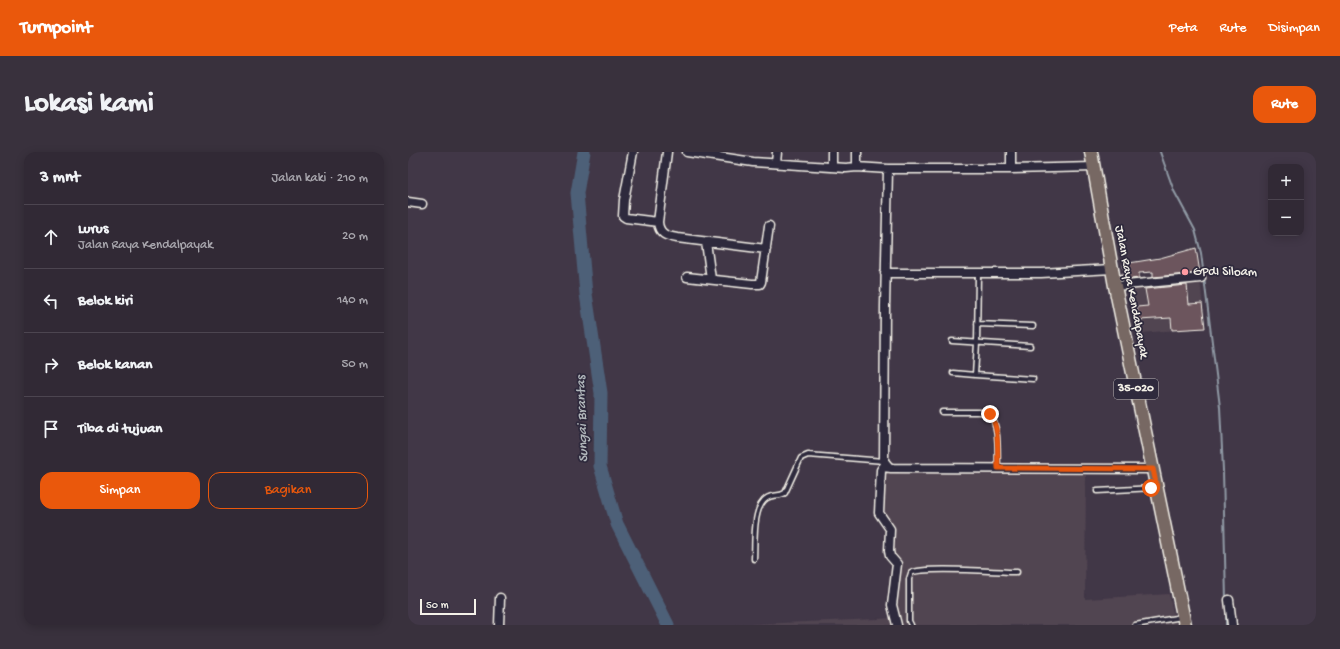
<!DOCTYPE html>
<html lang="id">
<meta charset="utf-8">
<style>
body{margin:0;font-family:"Gochi Hand",sans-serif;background:#39313d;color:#f1f3f6}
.controls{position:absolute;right:12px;top:12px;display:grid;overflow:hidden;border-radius:8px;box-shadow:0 2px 10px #0003}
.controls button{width:36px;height:36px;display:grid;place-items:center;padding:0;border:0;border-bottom:1px solid #4c4550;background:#312935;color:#f1f3f6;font:20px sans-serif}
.scale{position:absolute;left:12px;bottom:10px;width:56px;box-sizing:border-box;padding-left:4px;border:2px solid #f4f1e8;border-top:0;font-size:11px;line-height:14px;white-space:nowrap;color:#f4f1e8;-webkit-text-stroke:3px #2f2a3d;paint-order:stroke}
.stop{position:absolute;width:12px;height:12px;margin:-9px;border:3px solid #ea580c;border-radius:50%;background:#fff}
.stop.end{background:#ea580c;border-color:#fff;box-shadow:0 1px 4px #0008}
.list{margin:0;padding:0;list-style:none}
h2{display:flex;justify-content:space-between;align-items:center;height:52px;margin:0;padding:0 16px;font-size:17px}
h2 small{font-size:13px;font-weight:400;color:#a8a6ad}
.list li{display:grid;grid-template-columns:26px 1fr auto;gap:12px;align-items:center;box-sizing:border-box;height:64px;padding:0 16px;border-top:1px solid #4c4550}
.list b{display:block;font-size:15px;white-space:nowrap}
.list p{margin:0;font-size:13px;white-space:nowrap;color:#a8a6ad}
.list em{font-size:13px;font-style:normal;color:#a8a6ad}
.actions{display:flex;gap:8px;padding:12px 16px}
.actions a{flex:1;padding:9px 0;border:1px solid #ea580c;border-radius:12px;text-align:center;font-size:14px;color:#ea580c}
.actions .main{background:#ea580c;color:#fff}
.icon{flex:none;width:22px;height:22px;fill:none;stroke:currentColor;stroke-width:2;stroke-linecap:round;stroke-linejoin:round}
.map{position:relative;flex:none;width:908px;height:473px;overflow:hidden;border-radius:12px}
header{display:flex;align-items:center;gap:24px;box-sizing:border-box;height:56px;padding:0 20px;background:#ea580c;color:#fff}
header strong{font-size:19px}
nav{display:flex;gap:22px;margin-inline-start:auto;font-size:14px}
.intro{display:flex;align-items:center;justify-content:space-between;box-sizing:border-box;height:96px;padding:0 24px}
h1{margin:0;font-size:28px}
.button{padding:10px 18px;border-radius:12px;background:#ea580c;color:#fff;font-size:14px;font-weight:700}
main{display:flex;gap:24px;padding:0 24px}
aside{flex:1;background:#312935;border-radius:12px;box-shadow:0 2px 10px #0003}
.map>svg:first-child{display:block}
</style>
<header>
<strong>Turnpoint</strong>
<nav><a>Peta</a><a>Rute</a><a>Disimpan</a></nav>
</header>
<div class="intro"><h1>Lokasi kami</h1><a class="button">Rute</a></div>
<main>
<aside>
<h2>3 mnt<small>Jalan kaki · 210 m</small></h2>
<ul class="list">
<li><svg class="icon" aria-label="ahead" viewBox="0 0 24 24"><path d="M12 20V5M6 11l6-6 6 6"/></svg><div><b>Lurus</b><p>Jalan Raya Kendalpayak</p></div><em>20 m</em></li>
<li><svg class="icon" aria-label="left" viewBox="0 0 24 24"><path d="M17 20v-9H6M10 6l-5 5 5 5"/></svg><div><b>Belok kiri</b></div><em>140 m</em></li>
<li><svg class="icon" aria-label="right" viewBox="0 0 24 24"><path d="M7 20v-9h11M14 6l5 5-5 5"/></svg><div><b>Belok kanan</b></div><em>50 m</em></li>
<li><svg class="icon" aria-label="arrive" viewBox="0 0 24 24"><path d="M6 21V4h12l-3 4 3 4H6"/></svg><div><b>Tiba di tujuan</b></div></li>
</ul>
<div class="actions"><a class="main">Simpan</a><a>Bagikan</a></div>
</aside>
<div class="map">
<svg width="908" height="473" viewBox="0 0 908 473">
<rect width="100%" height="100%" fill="#413747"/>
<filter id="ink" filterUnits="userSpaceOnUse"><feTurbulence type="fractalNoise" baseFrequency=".025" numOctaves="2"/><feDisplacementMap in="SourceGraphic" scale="8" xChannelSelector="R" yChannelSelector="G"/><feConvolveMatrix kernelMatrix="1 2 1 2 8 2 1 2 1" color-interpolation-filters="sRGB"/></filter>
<g filter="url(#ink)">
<path fill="#514451" d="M792,127L797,176L732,181L729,155H724L719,135Z
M480,320L678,323L677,447L761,442L768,473H492L488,456L493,416L491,407L484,401L487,378L473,362L476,321Z
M485,466L487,473H327L469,467Z"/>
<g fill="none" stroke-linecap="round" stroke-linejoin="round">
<path stroke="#909aa5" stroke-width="2" d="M752,0L766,39L787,78L793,101L812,255L815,318L818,448
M818,452V473"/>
<path stroke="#4d6078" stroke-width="13" d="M176,0L169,41L178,142L193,241L192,314L209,372L260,473"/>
</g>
<path fill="#6c545d" stroke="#f4f1e8" d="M788,96L792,121L745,125V120L731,121V126L714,128L713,122H717L715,112L752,106Z
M779,133L781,152L794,151L797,176L764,178L763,166L731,168L729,155L740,154L737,137Z"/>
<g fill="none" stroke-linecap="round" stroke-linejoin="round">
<g stroke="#f4f1e8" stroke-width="7">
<path id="lane" d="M570,122L569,191L567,223L625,227
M569,172L625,174
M544,189L622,194
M545,221L567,223
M534,260H572L582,262C592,276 589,299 590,316
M689,339L746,336
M346,407C347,391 344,355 359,346C365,342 371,345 377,341L393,306L400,303L476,309
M503,473L501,469V427L503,421C515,414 590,420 609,420
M727,473L774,465"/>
</g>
<g stroke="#f4f1e8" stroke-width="11">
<path id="street" d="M225,0L216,48L215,64L218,66L250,70
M259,0L250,70C251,82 258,84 269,86L358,97
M279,0L345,10L438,16L449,15L480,17H603L686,15
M603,0V17
M368,11L369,0
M424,14V0
M449,15V0
M480,17L477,154L476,309L481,315L484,316L745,317
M0,50L14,52
M298,90L303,127
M477,121H633L704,117
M279,125L344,132H352L353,130L361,74
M707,134L793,126
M483,316L475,315L473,318L471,361L482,377L481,399L482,404L489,412L484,453L489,473
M821,448L824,473
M91,473L92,446"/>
</g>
<g stroke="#f4f1e8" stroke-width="15">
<path id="primary" d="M683,0L707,134L777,473"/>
</g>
<use href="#lane" stroke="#2f2a3d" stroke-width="4"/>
<use href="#street" stroke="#2f2a3d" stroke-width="8"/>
<use href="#primary" stroke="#776864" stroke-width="12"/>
</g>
</g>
<g fill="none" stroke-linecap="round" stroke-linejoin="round" filter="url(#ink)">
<path stroke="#ea580c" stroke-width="5" d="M582,262C592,276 589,299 590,316L745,317L749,336H743"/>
</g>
<circle fill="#ff9aa2" stroke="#2f2a3d" stroke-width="1.5" cx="777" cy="120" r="4"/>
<g text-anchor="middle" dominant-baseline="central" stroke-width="3.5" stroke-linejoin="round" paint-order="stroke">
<rect fill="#2f2a3d" stroke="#b9b5b5" stroke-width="1" x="706" y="227" width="44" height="20" rx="3"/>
<g font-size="12" font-weight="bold" fill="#f4f1e8">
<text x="728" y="237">35-020</text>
</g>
<g font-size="13" fill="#f4f1e8" stroke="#2f2a3d" text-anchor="start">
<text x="785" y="120">GPdI Siloam</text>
</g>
<g font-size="13" fill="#f4f1e8" stroke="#2f2a3d">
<text transform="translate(723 140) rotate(79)">Jalan Raya Kendalpayak</text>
</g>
<g font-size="14" font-style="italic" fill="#b1b7bb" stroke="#2f2a3d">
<text transform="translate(175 267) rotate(-92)">Sungai Brantas</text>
</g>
</g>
</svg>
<div class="controls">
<button>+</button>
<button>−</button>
</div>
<div class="scale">50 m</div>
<div class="stop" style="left:743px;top:336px"></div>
<div class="stop end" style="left:582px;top:262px"></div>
</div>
</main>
